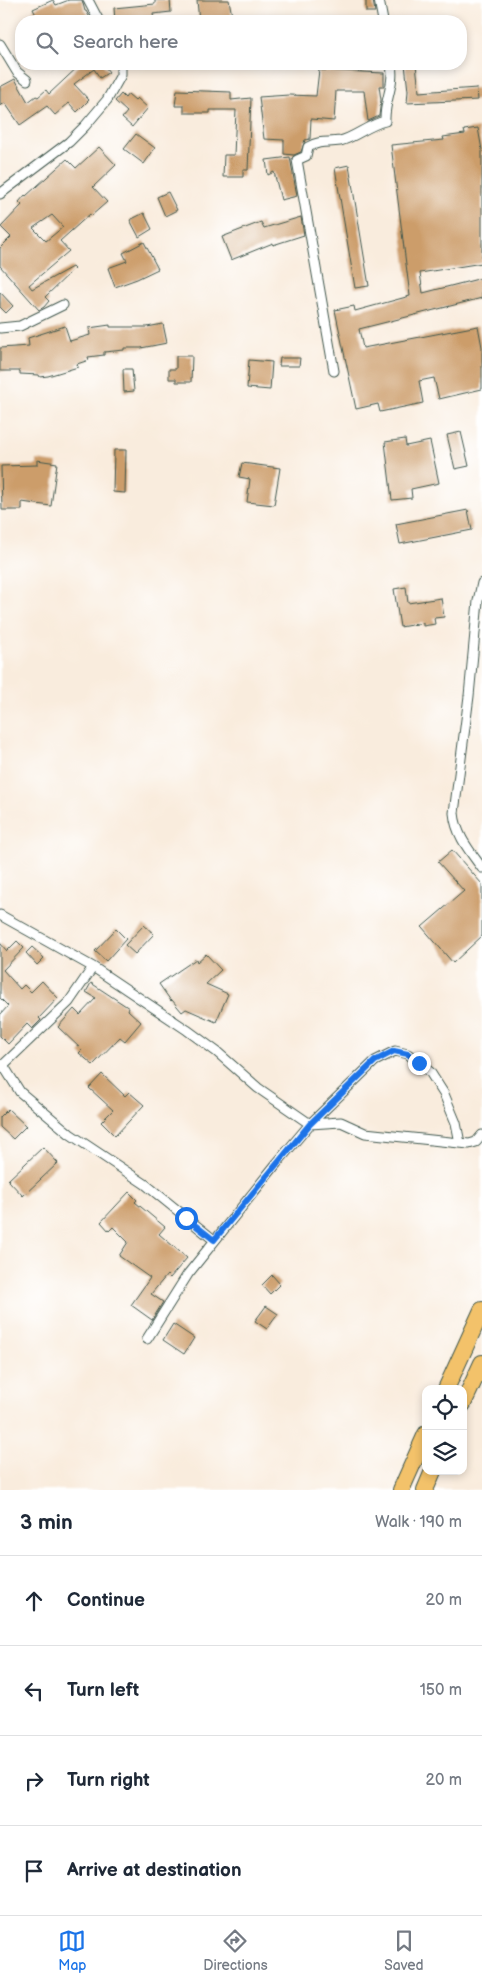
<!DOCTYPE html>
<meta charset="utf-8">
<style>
body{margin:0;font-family:"Balsamiq Sans",sans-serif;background:#f2f2f3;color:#1f2937}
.controls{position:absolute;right:15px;bottom:15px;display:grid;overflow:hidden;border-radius:10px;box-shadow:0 2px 8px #0003}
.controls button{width:45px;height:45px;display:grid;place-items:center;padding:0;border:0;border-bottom:1px solid #e0e1e3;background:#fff;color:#1f2937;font:25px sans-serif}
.stop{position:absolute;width:15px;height:15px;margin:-11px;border:4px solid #1a73e8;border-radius:50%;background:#fff}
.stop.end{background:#1a73e8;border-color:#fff;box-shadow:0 1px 5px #0008}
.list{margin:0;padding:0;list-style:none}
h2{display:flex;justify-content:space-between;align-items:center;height:65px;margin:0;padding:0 20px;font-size:21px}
h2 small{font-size:16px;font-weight:400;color:#747a83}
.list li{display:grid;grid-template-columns:32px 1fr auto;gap:15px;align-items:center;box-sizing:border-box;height:90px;padding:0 20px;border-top:1px solid #e0e1e3}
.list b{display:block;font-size:19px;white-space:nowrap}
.list em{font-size:16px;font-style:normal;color:#747a83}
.icon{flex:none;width:28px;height:28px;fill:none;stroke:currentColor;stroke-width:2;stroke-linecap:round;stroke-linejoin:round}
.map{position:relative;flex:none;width:482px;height:1490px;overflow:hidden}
.search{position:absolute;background:#fff;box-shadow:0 2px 8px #0003;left:15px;right:15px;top:15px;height:55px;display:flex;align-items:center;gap:12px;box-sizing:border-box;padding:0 18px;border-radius:20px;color:#747a83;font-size:19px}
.sheet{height:425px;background:#fff}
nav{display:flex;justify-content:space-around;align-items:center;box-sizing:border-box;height:70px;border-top:1px solid #e0e1e3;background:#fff;font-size:14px;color:#747a83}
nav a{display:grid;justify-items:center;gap:2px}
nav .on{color:#1a73e8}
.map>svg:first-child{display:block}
</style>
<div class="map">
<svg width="482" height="1490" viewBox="0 0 482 1490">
<rect width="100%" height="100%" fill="#fff"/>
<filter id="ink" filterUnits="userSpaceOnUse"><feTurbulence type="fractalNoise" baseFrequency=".02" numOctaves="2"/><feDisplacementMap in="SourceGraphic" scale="10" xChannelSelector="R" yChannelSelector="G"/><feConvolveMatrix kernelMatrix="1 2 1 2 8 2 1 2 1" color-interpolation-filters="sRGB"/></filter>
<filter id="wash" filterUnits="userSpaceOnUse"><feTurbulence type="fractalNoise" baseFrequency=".0096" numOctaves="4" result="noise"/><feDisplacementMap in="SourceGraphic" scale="20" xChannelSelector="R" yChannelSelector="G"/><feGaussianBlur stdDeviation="1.12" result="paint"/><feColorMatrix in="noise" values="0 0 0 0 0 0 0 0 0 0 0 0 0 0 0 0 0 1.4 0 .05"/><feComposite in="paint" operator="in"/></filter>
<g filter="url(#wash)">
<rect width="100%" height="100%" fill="#f9ecdd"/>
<g id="blocks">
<path fill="#cc9d6a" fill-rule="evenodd" d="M53,0L56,5L69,0H82L85,11H86L92,21H39L33,9Z
M155,0H170L171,12L153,14L154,21H115L114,8L155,4Z
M197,0H229L233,21H199Z
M366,0H373L375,12H366Z
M81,64H103L109,72L100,78L94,69L74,84L89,100L77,112L69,103L55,115L47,106L20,125L5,103L0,106V87L15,79L28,102L36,96L38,97L46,90L49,94Z
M405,64H416L419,92L477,88L478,100L407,103L408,91Z
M319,70L384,73V86H379L381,100L379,116L368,121L364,91H336L334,121L311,119L310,139L305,140L301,152L294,155L284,154V140L264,139L259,97L289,95L316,96Z
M177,90L231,92V100L251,98L248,170H243V177H223L224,155H234L236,110H210V113H184V106H175Z
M121,94L125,98L128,94L135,100L137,98L148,108L132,127L122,118L127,112L115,101Z
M478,128L482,150V263L420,273L423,293L482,278V298L359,329L363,348L478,326L482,347V389L439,399L434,378L419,381L423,403L380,412L378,404L356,409L335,310L354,306L355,311L410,296L391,145L444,140L443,137L465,134L464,130Z
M136,134L155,148L144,164L124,149Z
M99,147L116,165L93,187L107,202L91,216L90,214L60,241L69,251L29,285L32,289L72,267L74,269L45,297L49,301L44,307L39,310L0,266V248L11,237L1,227L22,205L19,202L25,195L26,196L67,159L76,168ZM52,215L63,227L46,241L33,228Z
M290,157L297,196L281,200L274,172L268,175L266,160Z
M349,165L369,286L355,288L335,168Z
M168,192L177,210L165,216L157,197Z
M144,213L152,229L139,237L130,220Z
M301,217L304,235L273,245V243L231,260L222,237L261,222L264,228Z
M144,242L158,269L137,279L115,287L108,268L127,261L123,253Z
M0,292L13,306L6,313L0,307Z
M163,324L167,343L141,348H124V350L104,352V355L88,357L89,360L77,364L78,367L48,376L40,377L39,375L20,374V371H0V348L29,346L28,338L65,326L70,341L90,335L89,328L110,325V327H147Z
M176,356H192L191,382H176V379H169V369H176Z
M280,358H300L299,366H279Z
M249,360L272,362L270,390L247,388Z
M123,369H132L134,391L124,392Z
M461,432L469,466L455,469L447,435Z
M405,439L406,446L430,441L439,483L411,489L412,498L392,500L385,442Z
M114,450H126L125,493L113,492Z
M37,460L57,463L51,506L22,502V510H2L1,466L37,465Z
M242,463L280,468L274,505L247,502L250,479L239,477Z
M468,510L472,530L400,544L396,524Z
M406,587L408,603L441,598L444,617L434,618L435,624L423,626V623L400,627L394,589Z
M452,850L482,884V936L453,963L422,927L464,891L438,862Z
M144,925L154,934L135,954L125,945Z
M116,929L126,939L106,961L95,951Z
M17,941L24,948L3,970L20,989L24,985L31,992L42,981L58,998L39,1018L41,1020L32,1029L27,1024L8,1044L0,1036V1015L8,1006L0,998V943L7,951Z
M32,947L44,958L37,965L26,953Z
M206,954L221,970L206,984L228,994L216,1022L186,1009L182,1012L172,1000L171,1001L159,984L196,959L197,962Z
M91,983L129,1008L128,1010L141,1022L125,1041L120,1037L93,1065L79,1053L82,1050L58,1027L74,1009L80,1015L96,998L86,992Z
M102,1074L125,1096L129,1092L144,1105L115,1136L101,1122L113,1110L89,1088Z
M8,1109L26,1126L13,1139L0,1127V1117Z
M43,1147L58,1163L23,1196L8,1180Z
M129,1192L137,1200L135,1202L165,1227L159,1234L187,1258L170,1278L167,1275L151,1294L163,1302L152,1320L131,1305L150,1278L119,1256L128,1242L113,1227L109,1231L101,1222Z
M272,1275L280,1284L270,1294L262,1285Z
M266,1306L278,1314L267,1329L255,1321Z
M173,1324L194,1338L184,1354L163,1340Z"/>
</g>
</g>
<g filter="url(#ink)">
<use href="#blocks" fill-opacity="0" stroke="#40574d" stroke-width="1"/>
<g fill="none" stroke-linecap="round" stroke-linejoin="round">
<g stroke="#40574d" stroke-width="11">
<path id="street" d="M88,0L99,21
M379,0L383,21
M0,44L17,72L27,80
M0,194L69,142L85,126L107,100L121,75V64
M0,328L20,326L63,305
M334,371L297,160L306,156L308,147C321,140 327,143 340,141C354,138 368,125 385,121C384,100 395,86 391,64
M482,583L478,601L469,696L454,813C456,835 469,850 482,868
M0,915L93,967L187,1030L217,1052L258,1088L310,1124L341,1122L365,1133L469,1144L476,1142L482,1135
M3,1065L20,1092L70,1134L145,1184L214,1240
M0,1068L69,1002L93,967
M147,1339L188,1274L277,1163L310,1124L375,1061L395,1051L408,1054L430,1072L444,1094L456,1123L460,1143"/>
</g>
<g stroke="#40574d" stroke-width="18">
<path id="highway" d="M446,1389L482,1310
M463,1404L482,1363
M401,1490L426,1434
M425,1490L433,1471"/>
</g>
<use href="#street" stroke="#fff" stroke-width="9"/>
<use href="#highway" stroke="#f3c26a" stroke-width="16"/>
</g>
</g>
<g fill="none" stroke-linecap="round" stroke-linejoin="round" filter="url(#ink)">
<path stroke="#1a73e8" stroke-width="6" d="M186,1218L214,1240L310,1124L375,1061L394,1051L408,1054L419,1063"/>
</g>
</svg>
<div class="controls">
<button><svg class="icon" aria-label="locate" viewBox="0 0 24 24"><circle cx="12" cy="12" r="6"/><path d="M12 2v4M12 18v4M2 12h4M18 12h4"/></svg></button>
<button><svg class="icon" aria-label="layers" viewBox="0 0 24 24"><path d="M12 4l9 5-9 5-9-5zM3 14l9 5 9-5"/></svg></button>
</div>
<div class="stop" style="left:186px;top:1218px"></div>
<div class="stop end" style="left:419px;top:1063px"></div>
<div class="search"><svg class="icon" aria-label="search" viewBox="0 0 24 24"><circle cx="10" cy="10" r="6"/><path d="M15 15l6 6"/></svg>Search here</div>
</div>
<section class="sheet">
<h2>3 min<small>Walk · 190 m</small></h2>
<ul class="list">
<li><svg class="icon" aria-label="ahead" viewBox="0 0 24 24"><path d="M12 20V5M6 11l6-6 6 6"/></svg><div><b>Continue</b></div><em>20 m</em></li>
<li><svg class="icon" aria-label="left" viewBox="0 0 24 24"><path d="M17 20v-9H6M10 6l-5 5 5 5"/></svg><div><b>Turn left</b></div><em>150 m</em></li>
<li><svg class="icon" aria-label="right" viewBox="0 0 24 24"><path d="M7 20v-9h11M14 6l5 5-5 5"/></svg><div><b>Turn right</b></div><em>20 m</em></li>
<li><svg class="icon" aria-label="arrive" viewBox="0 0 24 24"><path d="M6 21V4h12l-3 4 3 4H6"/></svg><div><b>Arrive at destination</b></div></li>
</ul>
</section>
<nav>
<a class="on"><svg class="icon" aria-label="map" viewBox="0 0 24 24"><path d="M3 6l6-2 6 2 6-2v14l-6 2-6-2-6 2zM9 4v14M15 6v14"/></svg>Map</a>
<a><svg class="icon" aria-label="directions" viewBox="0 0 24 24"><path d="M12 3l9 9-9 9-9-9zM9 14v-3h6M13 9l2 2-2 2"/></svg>Directions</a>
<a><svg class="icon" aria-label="saved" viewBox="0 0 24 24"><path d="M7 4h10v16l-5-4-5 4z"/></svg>Saved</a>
</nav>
